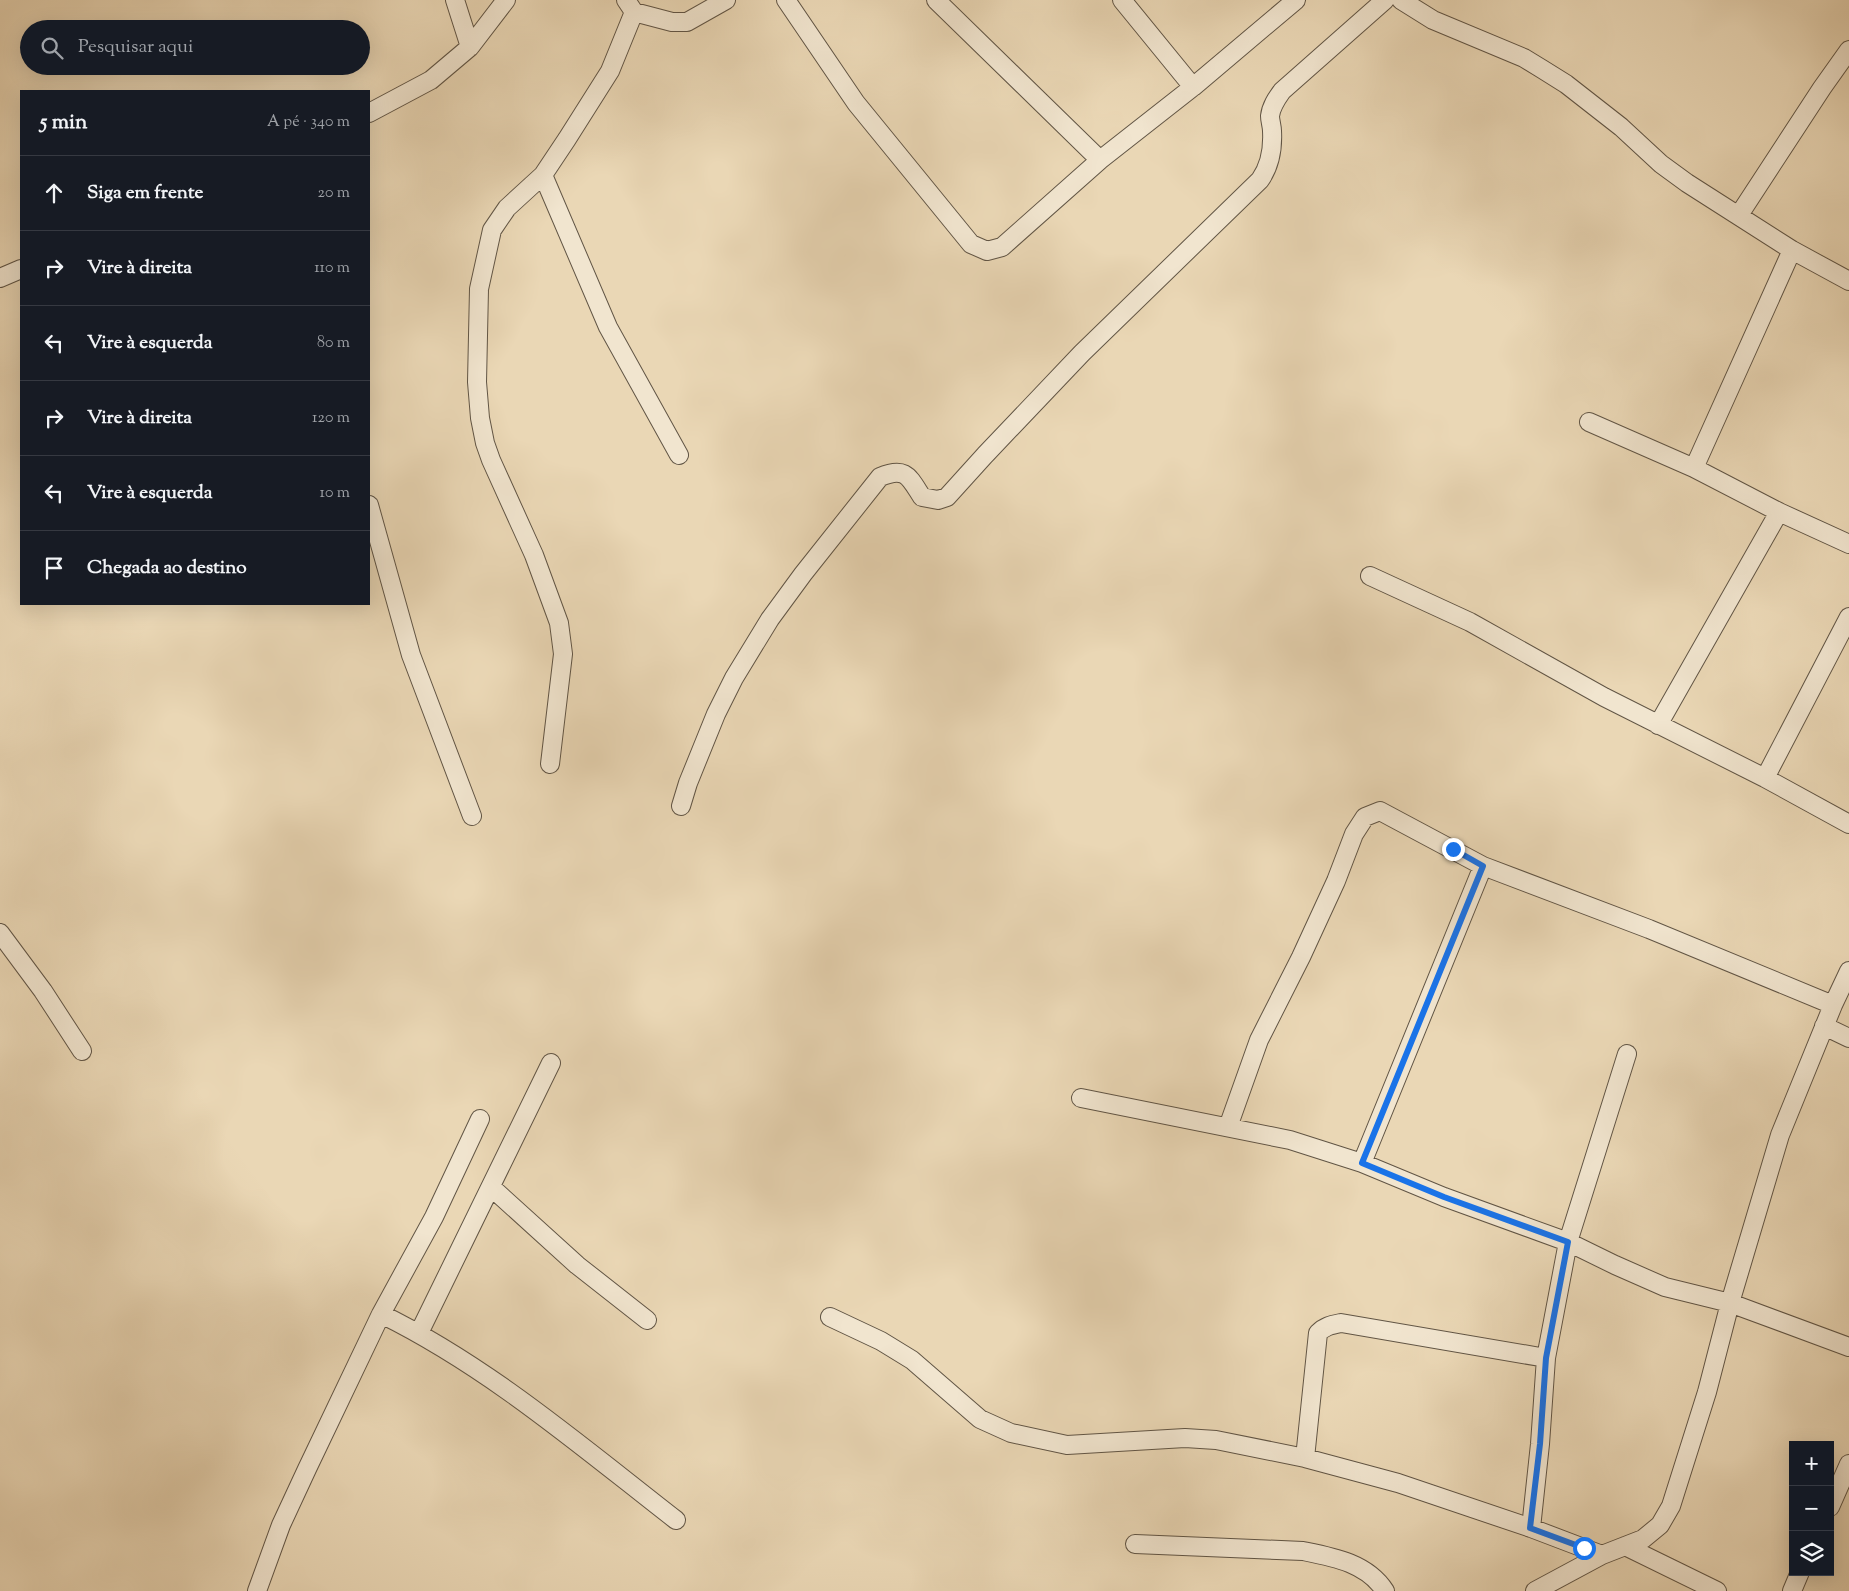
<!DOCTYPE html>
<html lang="pt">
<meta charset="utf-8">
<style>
body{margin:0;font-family:"Sorts Mill Goudy",serif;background:#20242c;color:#f1f3f6}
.controls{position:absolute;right:15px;bottom:15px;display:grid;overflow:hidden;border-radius:0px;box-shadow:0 5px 20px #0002}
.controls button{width:45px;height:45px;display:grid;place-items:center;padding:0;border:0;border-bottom:1px solid #363941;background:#171b24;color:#f1f3f6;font:25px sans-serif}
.stop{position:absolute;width:15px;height:15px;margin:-11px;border:4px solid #1a73e8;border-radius:50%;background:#fff}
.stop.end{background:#1a73e8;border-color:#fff;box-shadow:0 1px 5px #0008}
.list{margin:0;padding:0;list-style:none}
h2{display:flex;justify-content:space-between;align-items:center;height:65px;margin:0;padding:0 20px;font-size:21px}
h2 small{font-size:16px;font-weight:400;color:#9ea1a6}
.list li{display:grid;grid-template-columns:32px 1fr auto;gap:15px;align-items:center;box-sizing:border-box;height:75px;padding:0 20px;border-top:1px solid #363941}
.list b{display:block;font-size:19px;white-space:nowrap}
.list em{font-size:16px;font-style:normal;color:#9ea1a6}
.icon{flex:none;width:28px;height:28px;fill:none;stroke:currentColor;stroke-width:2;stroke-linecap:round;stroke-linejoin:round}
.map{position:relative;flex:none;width:1849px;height:1591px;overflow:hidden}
.search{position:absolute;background:#171b24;box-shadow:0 5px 20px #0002;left:20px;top:20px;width:350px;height:55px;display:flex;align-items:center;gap:12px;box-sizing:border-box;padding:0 18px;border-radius:28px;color:#9ea1a6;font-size:19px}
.panel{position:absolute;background:#171b24;box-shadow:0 5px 20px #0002;left:20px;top:90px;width:350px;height:515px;border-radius:0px}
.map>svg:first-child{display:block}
</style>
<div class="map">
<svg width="1849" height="1591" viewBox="0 0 1849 1591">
<rect width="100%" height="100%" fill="#ead7b5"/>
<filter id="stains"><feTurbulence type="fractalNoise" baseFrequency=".004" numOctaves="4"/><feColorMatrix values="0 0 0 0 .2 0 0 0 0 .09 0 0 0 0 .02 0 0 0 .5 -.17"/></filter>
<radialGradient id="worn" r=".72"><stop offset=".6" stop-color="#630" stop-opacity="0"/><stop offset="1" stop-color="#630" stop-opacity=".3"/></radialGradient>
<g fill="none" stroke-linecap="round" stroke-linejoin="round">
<g stroke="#615545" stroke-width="20">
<path id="street" d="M455,0L470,47
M626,0L634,12L672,22H687L726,0
M786,0L856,103L971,244L987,251L1002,247L1100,160L1193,87L1296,0
M936,0L1100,160
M1122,0L1193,87
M1401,0L1433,20L1524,58L1542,69L1566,84L1621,127L1661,164L1687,183L1792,250L1849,281
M369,113L431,80L470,47L506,0
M543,175L608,327L679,455
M1739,215L1822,88L1849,50
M0,278L21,269
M1589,422L1694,468L1779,512L1849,544
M1694,468L1792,250
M369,505L411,655L472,816
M1370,576L1470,622L1604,697L1765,778L1849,824
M1658,725L1779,512
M550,764L563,654L559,623L534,555L491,460L485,443L480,418L477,382L479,289L492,230L507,208L543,175L567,139L610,71L634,12
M1765,778L1849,617
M681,806L688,783L716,714L734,678L770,619L803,574L880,477C906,466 909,477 922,497L938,500L947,497L985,455L1082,353L1260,180C1270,166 1273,149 1272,131C1272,126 1270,121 1270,116C1271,106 1277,98 1282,91L1385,0
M0,933L43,991L82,1051
M1824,1026L1849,1038
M1081,1098L1290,1140L1362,1163L1444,1197L1568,1242L1615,1265L1665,1287L1730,1303L1849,1347
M1228,1127L1259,1040L1301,957L1336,881L1354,834L1365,817L1380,811L1483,866L1649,929L1833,1005
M1362,1163L1483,866
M491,1187L577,1265L647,1320
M381,1314C489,1367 582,1447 676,1520
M830,1317L881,1341L912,1360L980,1419L1011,1433L1067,1445L1185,1438L1216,1440L1305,1458L1398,1483L1531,1528L1602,1555
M419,1333L551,1063
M1305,1458L1318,1333C1325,1326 1331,1325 1341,1323L1546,1358
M1830,1507L1849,1464
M1531,1528L1540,1444L1546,1358L1568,1242L1627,1054
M1135,1544L1303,1551C1333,1557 1367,1563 1385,1591
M1625,1546L1717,1591
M257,1591L281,1525L307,1469L381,1314L434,1217L480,1119
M1535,1591L1602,1555L1643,1539L1660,1525L1671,1506L1707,1392L1730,1303L1780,1135L1833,1005L1849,971
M1792,1591L1800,1572"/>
</g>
<use href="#street" stroke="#f1e5cf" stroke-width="18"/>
</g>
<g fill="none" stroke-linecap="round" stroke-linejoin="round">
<path stroke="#1a73e8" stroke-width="6" d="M1453,849L1483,866L1362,1163L1444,1197L1568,1242L1546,1358L1540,1444L1530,1528L1584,1548"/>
</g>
<rect width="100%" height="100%" filter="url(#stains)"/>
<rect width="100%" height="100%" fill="url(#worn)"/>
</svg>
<div class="controls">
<button>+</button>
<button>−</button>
<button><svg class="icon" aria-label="layers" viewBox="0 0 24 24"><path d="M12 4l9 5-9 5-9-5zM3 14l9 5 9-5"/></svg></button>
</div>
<div class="stop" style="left:1584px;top:1548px"></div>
<div class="stop end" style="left:1453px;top:849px"></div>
<div class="search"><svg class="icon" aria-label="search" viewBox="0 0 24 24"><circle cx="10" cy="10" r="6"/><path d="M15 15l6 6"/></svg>Pesquisar aqui</div>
<section class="panel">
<h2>5 min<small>A pé · 340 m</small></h2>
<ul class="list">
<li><svg class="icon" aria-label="ahead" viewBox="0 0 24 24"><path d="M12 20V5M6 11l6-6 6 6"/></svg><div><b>Siga em frente</b></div><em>20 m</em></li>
<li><svg class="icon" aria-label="right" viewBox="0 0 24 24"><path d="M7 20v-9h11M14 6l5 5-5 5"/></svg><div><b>Vire à direita</b></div><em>110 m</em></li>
<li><svg class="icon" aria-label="left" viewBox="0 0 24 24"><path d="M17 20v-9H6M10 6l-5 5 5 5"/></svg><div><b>Vire à esquerda</b></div><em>80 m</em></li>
<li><svg class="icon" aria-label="right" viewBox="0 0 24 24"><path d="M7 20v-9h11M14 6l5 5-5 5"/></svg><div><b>Vire à direita</b></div><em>120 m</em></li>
<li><svg class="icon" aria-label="left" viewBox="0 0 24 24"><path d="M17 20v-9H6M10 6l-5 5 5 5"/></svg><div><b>Vire à esquerda</b></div><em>10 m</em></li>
<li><svg class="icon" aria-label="arrive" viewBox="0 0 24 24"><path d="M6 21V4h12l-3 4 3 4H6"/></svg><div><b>Chegada ao destino</b></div></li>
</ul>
</section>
</div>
